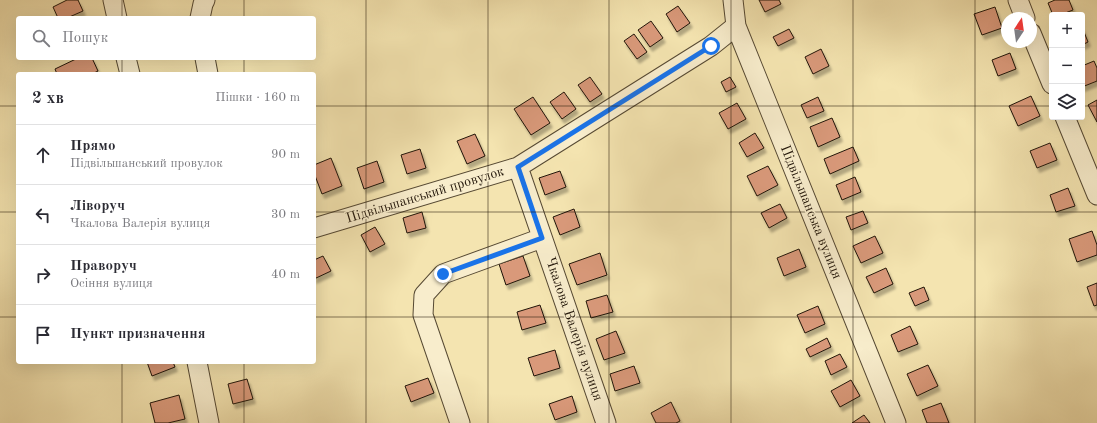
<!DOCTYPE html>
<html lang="uk">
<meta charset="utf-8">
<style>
body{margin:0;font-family:"Old Standard TT",serif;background:#f2f2f3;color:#2b2b33}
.controls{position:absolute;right:12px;top:12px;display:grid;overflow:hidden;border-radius:4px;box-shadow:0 4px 16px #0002}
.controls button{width:36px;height:36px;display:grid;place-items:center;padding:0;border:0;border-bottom:1px solid #e1e1e2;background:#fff;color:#2b2b33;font:20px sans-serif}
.compass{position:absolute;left:1001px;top:12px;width:36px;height:36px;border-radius:50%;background:#fff;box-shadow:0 4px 16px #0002;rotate:13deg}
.stop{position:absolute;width:12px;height:12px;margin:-9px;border:3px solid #1a73e8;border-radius:50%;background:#fff}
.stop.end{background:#1a73e8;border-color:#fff;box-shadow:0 1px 4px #0008}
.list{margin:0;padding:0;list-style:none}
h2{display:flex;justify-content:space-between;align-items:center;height:52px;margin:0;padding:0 16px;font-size:17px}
h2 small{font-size:13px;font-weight:400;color:#7c7c81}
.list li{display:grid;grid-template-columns:26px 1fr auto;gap:12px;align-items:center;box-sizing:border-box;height:60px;padding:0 16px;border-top:1px solid #e1e1e2}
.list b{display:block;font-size:15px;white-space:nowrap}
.list p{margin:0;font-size:13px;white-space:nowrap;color:#7c7c81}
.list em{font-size:13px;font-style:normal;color:#7c7c81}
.icon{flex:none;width:22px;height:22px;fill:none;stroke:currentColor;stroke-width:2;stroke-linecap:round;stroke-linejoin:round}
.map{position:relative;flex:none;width:1097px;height:423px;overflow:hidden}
.search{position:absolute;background:#fff;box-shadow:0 4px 16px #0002;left:16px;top:16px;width:300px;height:44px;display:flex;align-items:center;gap:10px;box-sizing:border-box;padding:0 14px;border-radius:4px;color:#7c7c81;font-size:15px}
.panel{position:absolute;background:#fff;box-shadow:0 4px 16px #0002;left:16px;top:72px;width:300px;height:292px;border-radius:4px}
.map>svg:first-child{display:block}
</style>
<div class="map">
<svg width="1097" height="423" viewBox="0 0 1097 423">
<defs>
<filter id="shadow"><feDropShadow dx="2.5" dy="4.5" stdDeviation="1" flood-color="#0004"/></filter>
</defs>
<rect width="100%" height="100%" fill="#f4e4b0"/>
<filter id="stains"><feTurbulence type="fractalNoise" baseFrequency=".005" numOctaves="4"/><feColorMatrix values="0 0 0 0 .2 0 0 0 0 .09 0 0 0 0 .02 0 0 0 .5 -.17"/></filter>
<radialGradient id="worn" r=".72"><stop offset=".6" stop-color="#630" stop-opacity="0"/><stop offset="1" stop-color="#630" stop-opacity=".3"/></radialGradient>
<path fill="#d9997a" stroke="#211509" filter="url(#shadow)" d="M67,0H78L83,11L67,18H58L53,7Z
M759,0H779L781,4L765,12Z
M1055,0H1069L1073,10L1060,15H1053L1048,3Z
M678,6L690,23L677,32L666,14Z
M995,7L1002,28L982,35L974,14Z
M651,21L663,38L650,47L638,30Z
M1082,27L1088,42L1082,45Z
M789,29L794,38L778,46L773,37Z
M634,34L647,52L637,59L624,41Z
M821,49L829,66L813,74L805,57Z
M1010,53L1016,69L998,76L992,60Z
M78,58H92L98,71L92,74H57L55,69Z
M1094,61L1097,68V81L1082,87V66Z
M590,77L602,94L590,102L578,85Z
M730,77L736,87L726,92L721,82Z
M564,92L576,109L562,119L550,102Z
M1031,96L1040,116L1018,126L1009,106Z
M533,97L550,123L531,135L514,109Z
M818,97L824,111L807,118L801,105Z
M1097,100V122L1088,105Z
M737,103L746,119L728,129L719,113Z
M832,118L840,137L818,147L810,127Z
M755,133L764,148L747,157L739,143Z
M475,134L485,156L467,164L457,141Z
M1050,143L1057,160L1037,168L1030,151Z
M853,147L859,161L830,174L824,159Z
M420,149L426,168L407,174L401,155Z
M331,158L342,186L322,194L314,173V165Z
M377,161L384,182L364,189L357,168Z
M768,166L778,185L757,196L747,176Z
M560,171L566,187L545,195L539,178Z
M855,177L861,192L842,200L836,185Z
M1068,188L1075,206L1056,212L1050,195Z
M780,204L787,218L769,228L761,213Z
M574,209L580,227L560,235L553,217Z
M863,211L868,223L851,230L846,217Z
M422,212L426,228L407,233L403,218Z
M375,227L385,244L370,252L361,235Z
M1092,231L1097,245V255L1077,262L1069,239Z
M875,236L883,253L861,263L853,246Z
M799,249L806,267L784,276L777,258Z
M600,253L607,275L577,285L569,264Z
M323,256L331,271L314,279V260Z
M523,256L530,276L506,285L499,264Z
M886,268L893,284L874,293L866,277Z
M1097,283V305L1094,306L1087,287Z
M924,287L929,300L915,306L909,293Z
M607,295L613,312L591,318L586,301Z
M540,305L546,323L522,330L517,312Z
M818,306L825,324L805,333L797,315Z
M910,326L918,344L898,352L891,335Z
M616,331L625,353L604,360L596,339Z
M827,338L831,347L810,357L806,349Z
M555,350L560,368L534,376L528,358Z
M840,354L847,367L831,375L825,361Z
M147,362H173L175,367L152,376Z
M928,365L938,386L917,396L907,374Z
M634,366L640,383L615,391L610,374Z
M428,378L434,393L411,402L405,386Z
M247,379L253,399L233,404L228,384Z
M851,380L860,396L840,407L831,391Z
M179,395L185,419L168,423H155L150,403Z
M572,396L577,412L555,420L549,404Z
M671,402L680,421L676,423H656L651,413Z
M941,403L949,423H927L922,410Z
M864,415L870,423H852Z"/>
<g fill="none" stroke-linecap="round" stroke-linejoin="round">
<g stroke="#564933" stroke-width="21">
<path id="minor" d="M113,0L117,18
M733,0L736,26L896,423
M1018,0L1025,18
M200,18L203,4L205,0
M1031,33L1052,84
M126,58L130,74
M205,58L208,74
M1065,117L1097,195
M518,167L606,423
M314,228L518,167L711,46L736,26
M197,362L209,423
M460,423L423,315L424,295L443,274L542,238"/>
</g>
<use href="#minor" stroke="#f8edcc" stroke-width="19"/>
</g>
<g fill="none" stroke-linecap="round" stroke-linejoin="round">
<path stroke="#1a73e8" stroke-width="5" d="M443,274L542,238L518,167L711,46"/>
</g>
<path fill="none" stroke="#211509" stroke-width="1" stroke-opacity="0.55" d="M122,0V18M244,0V18M366,0V423M488,0V423M609,0V423M731,0V423M853,0V423M975,0V423M122,58V74M244,58V74M0,106H18M314,106H1052M1082,106H1097M0,212H18M314,212H1097M0,317H18M314,317H1097M122,362V423M244,362V423"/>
<g text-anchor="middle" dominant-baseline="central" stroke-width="3" stroke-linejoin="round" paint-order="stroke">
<g font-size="14" fill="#211509" stroke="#f8edcc">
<text transform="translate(425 195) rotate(-17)">Підвільшанський провулок</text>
<text transform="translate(811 212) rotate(68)">Підвільшанська вулиця</text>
<text transform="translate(574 329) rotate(71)">Чкалова Валерія вулиця</text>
</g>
</g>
<rect width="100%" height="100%" filter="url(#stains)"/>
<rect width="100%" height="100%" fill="url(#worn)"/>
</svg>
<div class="controls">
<button>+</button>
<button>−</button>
<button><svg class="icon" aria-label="layers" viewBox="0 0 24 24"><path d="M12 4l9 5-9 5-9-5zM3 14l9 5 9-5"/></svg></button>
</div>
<svg class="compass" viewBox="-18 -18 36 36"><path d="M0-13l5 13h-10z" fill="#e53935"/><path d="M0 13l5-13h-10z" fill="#7c7c81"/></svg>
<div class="stop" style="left:711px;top:46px"></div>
<div class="stop end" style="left:443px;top:274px"></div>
<div class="search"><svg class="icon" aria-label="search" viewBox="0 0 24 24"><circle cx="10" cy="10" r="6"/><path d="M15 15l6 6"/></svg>Пошук</div>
<section class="panel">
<h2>2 хв<small>Пішки · 160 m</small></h2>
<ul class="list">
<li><svg class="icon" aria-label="ahead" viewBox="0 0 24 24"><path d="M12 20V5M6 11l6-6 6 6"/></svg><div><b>Прямо</b><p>Підвільшанський провулок</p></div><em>90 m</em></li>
<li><svg class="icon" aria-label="left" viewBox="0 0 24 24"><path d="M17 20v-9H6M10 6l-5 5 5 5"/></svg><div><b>Ліворуч</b><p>Чкалова Валерія вулиця</p></div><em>30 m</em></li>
<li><svg class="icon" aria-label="right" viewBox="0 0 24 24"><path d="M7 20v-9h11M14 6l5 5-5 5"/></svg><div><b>Праворуч</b><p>Осіння вулиця</p></div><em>40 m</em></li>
<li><svg class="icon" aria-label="arrive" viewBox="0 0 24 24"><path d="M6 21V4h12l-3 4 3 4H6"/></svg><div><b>Пункт призначення</b></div></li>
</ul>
</section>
</div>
